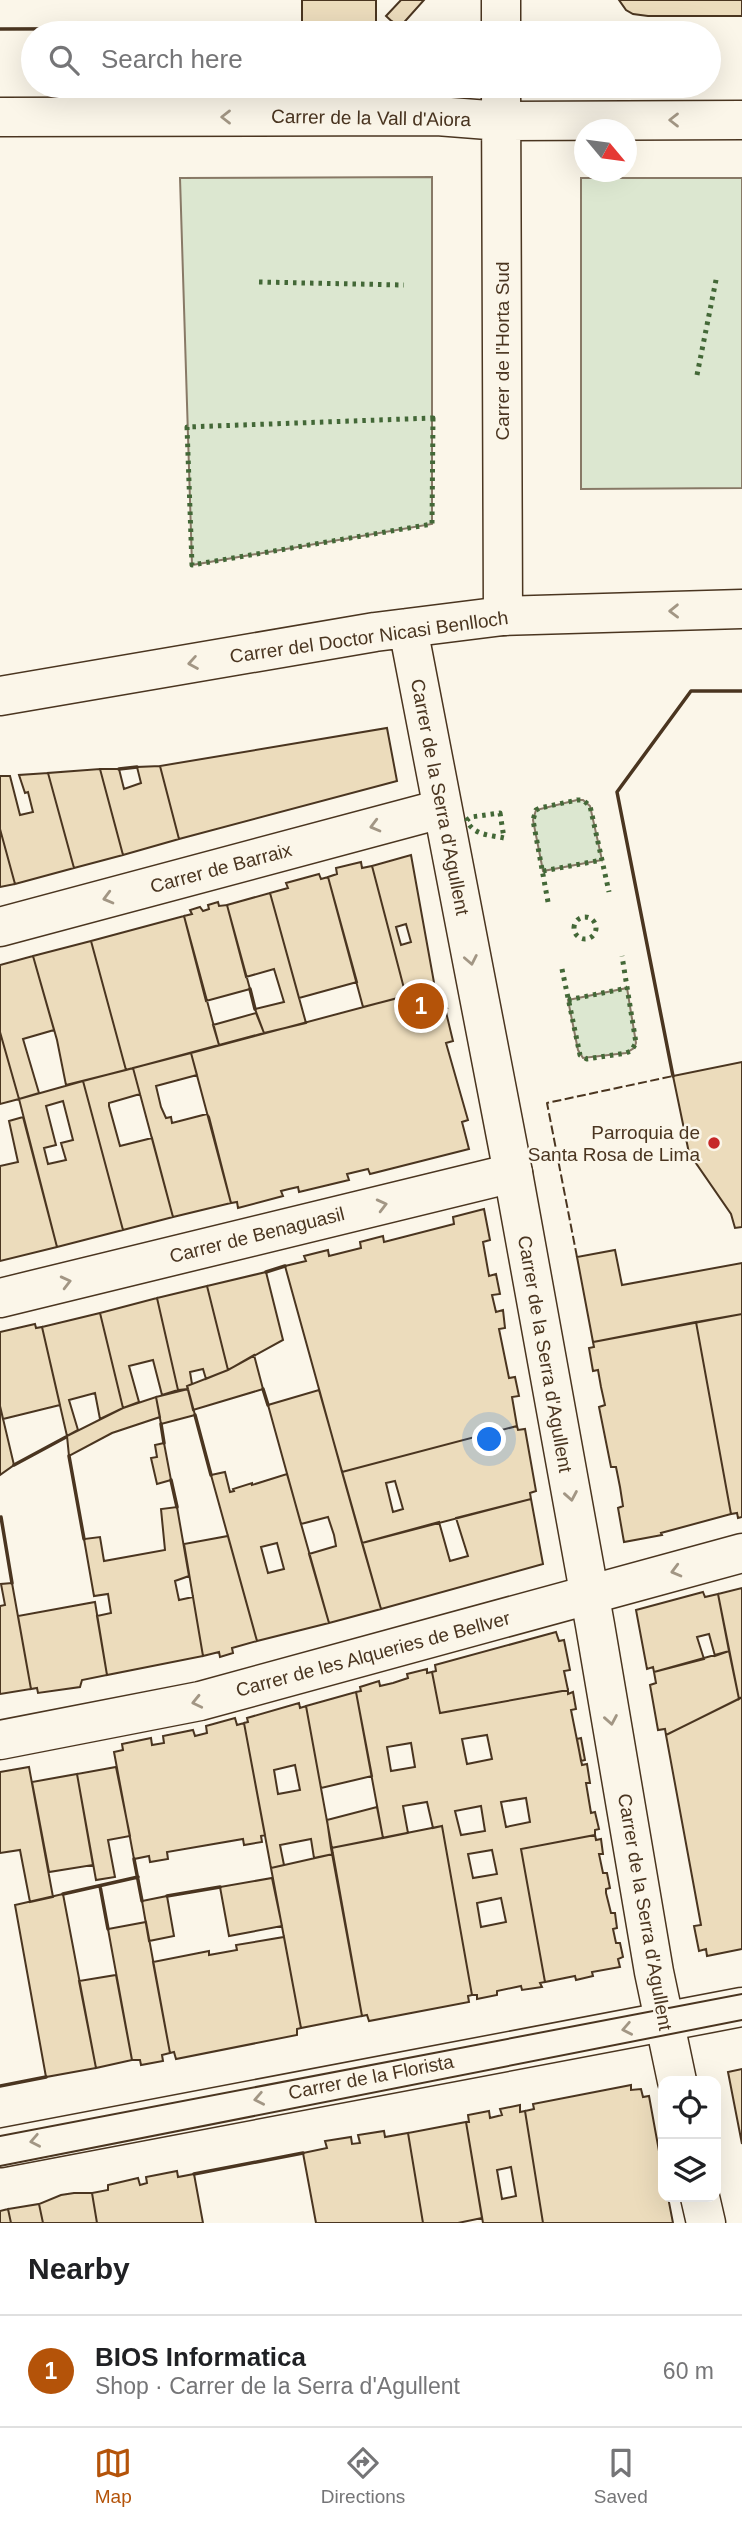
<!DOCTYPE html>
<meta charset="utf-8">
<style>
body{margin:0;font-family:Helvetica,sans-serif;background:#f6f6f6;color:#202124}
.controls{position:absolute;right:21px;bottom:21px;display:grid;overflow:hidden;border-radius:14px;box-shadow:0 7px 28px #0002}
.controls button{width:63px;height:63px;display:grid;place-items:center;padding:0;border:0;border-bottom:2px solid #e0e0e0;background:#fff;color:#202124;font:35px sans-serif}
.compass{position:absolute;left:574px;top:119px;width:63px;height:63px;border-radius:50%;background:#fff;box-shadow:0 7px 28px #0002;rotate:119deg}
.you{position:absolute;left:490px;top:1440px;width:24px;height:24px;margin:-18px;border:5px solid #fff;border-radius:50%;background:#1a73e8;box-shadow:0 0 0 10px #1a73e833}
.badge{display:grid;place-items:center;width:46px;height:46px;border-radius:50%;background:#b45309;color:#fff;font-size:23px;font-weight:700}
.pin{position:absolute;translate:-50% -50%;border:4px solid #fff;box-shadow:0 2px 7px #0006}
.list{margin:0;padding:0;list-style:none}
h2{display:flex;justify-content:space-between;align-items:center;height:91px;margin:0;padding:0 28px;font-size:30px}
h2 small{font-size:23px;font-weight:400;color:#757577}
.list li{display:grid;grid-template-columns:46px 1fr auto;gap:21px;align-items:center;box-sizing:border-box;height:112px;padding:0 28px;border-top:2px solid #e0e0e0}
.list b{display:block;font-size:26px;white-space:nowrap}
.list p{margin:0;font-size:23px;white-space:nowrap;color:#757577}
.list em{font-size:23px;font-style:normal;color:#757577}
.icon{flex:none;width:38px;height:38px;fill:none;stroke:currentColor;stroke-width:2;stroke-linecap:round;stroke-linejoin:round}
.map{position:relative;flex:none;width:742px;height:2223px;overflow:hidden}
.search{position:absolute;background:#fff;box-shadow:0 7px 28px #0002;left:21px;right:21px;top:21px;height:77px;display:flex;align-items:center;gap:18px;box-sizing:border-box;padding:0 24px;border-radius:38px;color:#757577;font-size:26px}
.sheet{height:203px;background:#fff}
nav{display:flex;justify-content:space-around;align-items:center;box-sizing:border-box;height:98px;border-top:2px solid #e0e0e0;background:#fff;font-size:19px;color:#757577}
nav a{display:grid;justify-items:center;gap:4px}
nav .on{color:#b45309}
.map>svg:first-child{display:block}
</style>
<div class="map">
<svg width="742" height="2223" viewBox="0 0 742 2223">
<rect width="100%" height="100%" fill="#fbf6e9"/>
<path fill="#dce7d0" stroke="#887966" stroke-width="2" d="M432,177V524L192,565L180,178Z
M581,178H742V488L581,489Z
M577,800H583L590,806L602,860L543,871L533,820L536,810Z
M627,988L636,1043L634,1048L626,1053L583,1058L578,1050L568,1000Z"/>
<path fill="#ecdcbc" stroke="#4a3520" stroke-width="2" fill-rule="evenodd" d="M302,0H376V28H302Z
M401,0H424L399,28L386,16Z
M619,0H742V16H648L633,14L626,10Z
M387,728L397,781L179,839L160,766Z
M160,766L179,839L123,855L100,769H119L124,789L141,783L137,767Z
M100,769L123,855L74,868L48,773Z
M48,773L74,868L15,884L0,829V776H10L20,815L33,812L28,792L25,793L19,775Z
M0,829L15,884L0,887Z
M411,855L435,988L406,996L372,866ZM406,924L411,942L401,945L396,927Z
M361,862L362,868L372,866L406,996L363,1007L328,877L337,874L336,868Z
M319,874L321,879L328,877L357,982L299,998L270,893L288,888L286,883Z
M270,893L306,1023L264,1033L255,1009L284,1002L274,969L246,977L227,905Z
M218,902L219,906L227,905L250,989L206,1001L184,916L192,914L190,910L200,907L203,911L209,909L208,905Z
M184,916L219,1045L126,1070L91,941Z
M91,941L126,1070L66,1085L57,1040L33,956Z
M33,956L54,1030L23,1039L39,1093L19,1099L0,1032V965Z
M435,988L437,995L442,994L447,1008H445L453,1041L446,1043L468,1120L462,1122L469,1149L370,1174L368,1169L347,1174L349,1180L299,1192L298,1187L289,1189L281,1191L283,1196L238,1208L237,1202L231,1203L191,1053Z
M256,1013L264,1033L219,1045L213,1025Z
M0,1032L19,1099L0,1104Z
M191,1053L197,1075L156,1086L161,1107L166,1118L171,1117L172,1123L207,1114L209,1117L231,1203L173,1217L133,1068Z
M742,1062V1227L735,1228L731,1214L689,1153L673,1076Z
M133,1068L140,1094L109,1103V1106L120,1146L152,1138L173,1217L123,1230L83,1081Z
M83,1081L123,1230L57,1247L19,1099ZM63,1101L73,1140L61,1143L66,1160L48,1164L44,1148L56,1145L46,1106Z
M23,1117L57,1247L0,1261V1166L18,1162L9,1121Z
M484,1209L490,1240L483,1242L489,1276L496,1274L500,1294L492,1295L496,1312L503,1310L505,1328L499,1329L509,1378L515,1377L519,1396L512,1397L517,1426L342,1472L285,1266L306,1261L304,1256L328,1250L329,1256L361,1248L360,1242L383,1236L384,1242L454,1224L453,1217Z
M615,1250L622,1285L742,1263V1314L593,1342L577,1257Z
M266,1272L283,1340L228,1370L207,1286Z
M207,1286L228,1370L206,1379L203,1369L190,1372L192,1384L187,1386L188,1389L178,1390L157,1298Z
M157,1298L178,1390L162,1395L153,1360L129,1366L139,1402L123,1408L100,1313Z
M100,1313L123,1408L100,1419L95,1393L69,1400L78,1430L67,1436L42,1327Z
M742,1314V1517L738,1518L737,1513L731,1514L696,1322Z
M696,1322L731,1514L661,1533L662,1535L624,1542L618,1508L623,1506L620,1487L616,1467H611L599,1407L605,1405L601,1387L598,1370L593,1371L589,1348L594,1347L593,1342Z
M35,1324L36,1328L42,1327L60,1405L3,1419L0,1406V1332Z
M254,1355L263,1389L193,1410L187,1386L228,1370Z
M188,1389L195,1415L161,1424L156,1397Z
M319,1390L381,1609L329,1623L309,1554L336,1546L334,1535L328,1517L301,1524L268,1405Z
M156,1397L160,1417L112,1433L69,1456L67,1436L123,1408Z
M0,1406L14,1465L0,1475Z
M517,1426L518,1430L525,1429L536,1491L530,1493L531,1499L362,1543L342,1472ZM395,1481L403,1509L393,1512L386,1483Z
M164,1443L171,1480L157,1484L151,1458L157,1457L155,1445Z
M225,1472L230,1492L234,1491L233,1489L252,1483V1485L287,1474L329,1623L257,1641L211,1475ZM277,1543L284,1569L268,1573L261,1547Z
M531,1499L543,1564L381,1609L362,1543L439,1522L450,1561L468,1556L456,1518Z
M177,1507L189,1576L175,1581L179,1600L193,1597L203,1656L107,1675L97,1616L111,1613L108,1594L94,1596L84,1539L100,1537L104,1561L165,1550L161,1509Z
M228,1536L257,1641L232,1648L233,1653L220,1657L219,1652L203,1656L184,1544Z
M12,1583L31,1689L0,1694V1606L5,1605L1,1584Z
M742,1588V1697L739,1699L718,1594Z
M703,1592L705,1597L718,1594L729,1651L715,1656L709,1634L697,1637L704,1659L654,1672L653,1667L647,1669L636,1610Z
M95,1602L107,1675L82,1680L80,1687L38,1693L37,1688L31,1689L18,1616Z
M556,1632L559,1641L564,1640L570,1670L564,1671L568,1690L440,1713L432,1672L436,1671L435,1665Z
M729,1651L739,1699L666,1735L665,1729L658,1730L650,1685L656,1683L654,1672Z
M427,1669V1673L432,1672L440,1713L568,1690V1694L573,1692L576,1709L571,1710L582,1765L587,1764L590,1783H586L591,1813L595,1812L599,1829L595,1830V1835L521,1849L545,1982L540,1983L542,1987L522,1990L521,1986L497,1991V1995L477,1999V1995H472L442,1826L433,1828L427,1802L403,1806L408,1833L383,1838L356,1692L361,1691L360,1687L379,1681L380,1686L393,1683L408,1678L407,1674ZM487,1735L492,1759L467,1764L462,1739ZM411,1743L415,1767L391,1771L387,1747ZM526,1798L530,1822L506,1827L501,1802ZM481,1806L485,1831L461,1835L455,1811ZM492,1850L497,1874L473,1878L468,1854ZM501,1898L506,1922L481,1927L477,1903Z
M356,1692L372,1776L321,1788L306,1706Z
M742,1697V1949L707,1956L706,1949L699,1951L694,1926L701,1925L666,1735Z
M299,1703L300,1708L306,1706L333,1854L314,1858L311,1839L280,1845L284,1865L271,1868L244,1723L248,1722L247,1718ZM295,1765L300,1790L278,1794L274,1770Z
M235,1718L237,1725L244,1723L265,1835L261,1836L262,1842L244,1845L243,1839L167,1852L168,1859L150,1862L149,1856L134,1859L114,1752L123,1750L122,1744L151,1738L152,1745L164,1743L163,1736L193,1730L195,1736L207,1733L206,1726Z
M581,1738L585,1760L581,1761L577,1739Z
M29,1767L53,1897L30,1902L20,1850L0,1853V1772Z
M116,1767L130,1836L108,1840L115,1877L96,1880L77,1774Z
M77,1774L93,1865L49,1872L32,1782Z
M377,1807L383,1838L331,1848L327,1820Z
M442,1826L472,1995L468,1996L469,2002L369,2021L367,2015L362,2016L331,1848Z
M595,1835L596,1840L601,1839L603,1854H599L603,1873H607L610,1888L606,1889V1893L611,1913H615L617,1928L613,1929L616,1943H620L623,1957L618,1959L620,1967L592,1972L593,1976L576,1980L575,1976L545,1982L521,1849Z
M333,1854L362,2016L301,2028L271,1868Z
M272,1878L282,1926L229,1936L220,1887Z
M63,1894L96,2068L46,2077L15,1905Z
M167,1896L174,1936L149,1941L142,1901Z
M146,1922L170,2053L162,2055L163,2061L141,2065L140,2060H132L108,1929Z
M284,1937L301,2028L297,2029V2035L176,2059L174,2052L170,2053L153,1962L209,1951V1955L237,1950L236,1945Z
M116,1975L132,2060L96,2068L79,1981Z
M742,2069V2144L728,2072Z
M631,2085V2090L641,2089L643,2097L649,2096L663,2173V2197H668L673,2223H543L525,2111L534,2109L533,2104Z
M520,2105V2112L525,2111L543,2223H483L466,2122H469L468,2115L489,2111L490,2118L502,2115L500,2109ZM511,2167L516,2196L502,2199L497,2170Z
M466,2122L482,2218L458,2223H423L408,2133Z
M384,2131L385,2137L408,2133L423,2223H316L303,2153L327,2148L325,2141L351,2137L352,2144L360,2143L358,2135Z
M177,2171L178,2177L194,2174L203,2223H97L92,2193L108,2190V2185L138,2178L140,2185L147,2183L146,2177Z
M74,2193H92L97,2223H43L39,2204L61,2195Z
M39,2204L43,2223H11L8,2209Z
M8,2209L11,2223H0V2211Z"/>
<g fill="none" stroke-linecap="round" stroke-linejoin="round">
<g stroke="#4a3520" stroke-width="41">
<path id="street" d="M501,0V33
M501,86L503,616
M0,117L437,116L501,121L742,120
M0,927L441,809
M0,1298L513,1173
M0,1740L200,1701L742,1553
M0,2148L742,2007"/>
</g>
<g stroke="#4a3520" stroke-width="41">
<path id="secondary" d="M408,628L513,1173L595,1625L654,1972L677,2081
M0,696L375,632L503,616L742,609
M700,2197L706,2223"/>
</g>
<use href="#street" stroke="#fbf6e9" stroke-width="38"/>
<use href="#secondary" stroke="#fbf6e9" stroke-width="38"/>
<path stroke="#4a3520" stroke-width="2" d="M0,2136L742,1994
M0,2166L742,2020"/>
<path stroke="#436837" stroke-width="5" stroke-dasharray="3.5 5" stroke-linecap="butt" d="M259,282L404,285
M697,375L717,275
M433,418L432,524L192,565L187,427Z
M500,813L504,838C490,835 472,835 467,820L471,817Z
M543,871L602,860
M548,902L533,820L536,810L540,808L577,800H583L590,806L609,892
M574 928a11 11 0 1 1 22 0a11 11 0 1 1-22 0Z
M562,969L580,1055L587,1059L626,1053L631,1051L636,1043L622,956
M568,1000L627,988"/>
<path stroke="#4a3520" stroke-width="2" stroke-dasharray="9 3.5" stroke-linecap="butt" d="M577,1257L547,1103L673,1076"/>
<path stroke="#4a3520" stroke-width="3.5" d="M376,28H387L392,22
M0,29L302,28
M119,769L137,767
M250,989L255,1009
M673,1076L617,792L691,691H742
M266,1272L285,1266
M263,1389L268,1405
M195,1415L211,1475
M161,1424L164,1443
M69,1456L84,1539
M14,1465L66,1437
M171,1480L177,1507
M1,1517L12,1583
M134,1859L142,1901
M100,1886L108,1929
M63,1894L138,1877
M167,1896L220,1887
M0,2086L46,2077
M194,2174L303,2153"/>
</g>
<defs><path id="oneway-chevron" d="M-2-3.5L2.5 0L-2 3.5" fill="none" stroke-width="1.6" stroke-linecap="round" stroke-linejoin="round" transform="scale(1.75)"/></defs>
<g stroke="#a29684">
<use href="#oneway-chevron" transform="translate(226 117) rotate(180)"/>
<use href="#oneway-chevron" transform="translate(674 120) rotate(180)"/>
<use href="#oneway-chevron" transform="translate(674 611) rotate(179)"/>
<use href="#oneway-chevron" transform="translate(193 663) rotate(170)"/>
<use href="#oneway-chevron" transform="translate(375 826) rotate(165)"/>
<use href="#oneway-chevron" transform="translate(108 898) rotate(165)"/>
<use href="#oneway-chevron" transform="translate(471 960) rotate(79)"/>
<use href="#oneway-chevron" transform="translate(382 1205) rotate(-14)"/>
<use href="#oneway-chevron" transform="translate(66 1282) rotate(-14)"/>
<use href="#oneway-chevron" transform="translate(571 1496) rotate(80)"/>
<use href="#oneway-chevron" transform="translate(676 1571) rotate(165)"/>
<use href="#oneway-chevron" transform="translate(197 1702) rotate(167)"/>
<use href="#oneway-chevron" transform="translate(611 1720) rotate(80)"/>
<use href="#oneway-chevron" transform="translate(627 2029) rotate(169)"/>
<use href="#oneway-chevron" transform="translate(259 2099) rotate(169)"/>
<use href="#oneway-chevron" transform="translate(35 2141) rotate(169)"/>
</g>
<circle fill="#c62828" stroke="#fbf6e9" stroke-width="2.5" cx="714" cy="1143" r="7"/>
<g text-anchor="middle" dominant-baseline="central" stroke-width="5" stroke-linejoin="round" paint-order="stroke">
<g font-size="19" fill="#4a3520" stroke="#fbf6e9">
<text transform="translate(371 118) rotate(1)">Carrer de la Vall d'Aiora</text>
<text transform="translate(502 351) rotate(-90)">Carrer de l'Horta Sud</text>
<text transform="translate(369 637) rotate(-8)">Carrer del Doctor Nicasi Benlloch</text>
<text transform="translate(440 797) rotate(79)">Carrer de la Serra d'Agullent</text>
<text transform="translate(221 868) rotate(-15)">Carrer de Barraix</text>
<text transform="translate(257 1235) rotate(-14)">Carrer de Benaguasil</text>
<text transform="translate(545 1354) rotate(80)">Carrer de la Serra d'Agullent</text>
<text transform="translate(373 1654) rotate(-15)">Carrer de les Alqueries de Bellver</text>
<text transform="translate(645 1912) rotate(80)">Carrer de la Serra d'Agullent</text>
<text transform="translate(371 2077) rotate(-11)">Carrer de la Florista</text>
</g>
<g font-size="19" fill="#4a3520" stroke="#fbf6e9" text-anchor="end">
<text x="700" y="1132">Parroquia de<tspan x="700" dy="22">Santa Rosa de Lima</tspan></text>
</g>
</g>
</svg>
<div class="controls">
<button><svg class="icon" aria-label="locate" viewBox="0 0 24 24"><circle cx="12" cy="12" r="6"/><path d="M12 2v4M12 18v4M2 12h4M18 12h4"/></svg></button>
<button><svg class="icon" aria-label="layers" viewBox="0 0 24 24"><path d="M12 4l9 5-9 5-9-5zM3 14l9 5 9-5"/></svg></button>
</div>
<svg class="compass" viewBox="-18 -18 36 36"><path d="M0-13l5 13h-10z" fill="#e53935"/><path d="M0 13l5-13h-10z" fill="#757577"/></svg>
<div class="you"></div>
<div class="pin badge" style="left:421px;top:1006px">1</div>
<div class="search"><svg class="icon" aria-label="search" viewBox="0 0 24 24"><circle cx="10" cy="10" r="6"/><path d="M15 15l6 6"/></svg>Search here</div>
</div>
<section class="sheet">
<h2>Nearby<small></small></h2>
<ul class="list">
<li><span class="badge">1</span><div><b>BIOS Informatica</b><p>Shop · Carrer de la Serra d'Agullent</p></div><em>60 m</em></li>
</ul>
</section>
<nav>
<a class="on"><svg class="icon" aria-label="map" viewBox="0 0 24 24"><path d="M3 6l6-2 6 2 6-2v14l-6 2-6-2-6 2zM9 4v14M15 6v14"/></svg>Map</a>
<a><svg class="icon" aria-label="directions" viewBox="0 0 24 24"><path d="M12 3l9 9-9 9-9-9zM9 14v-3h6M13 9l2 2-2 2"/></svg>Directions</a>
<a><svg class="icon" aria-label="saved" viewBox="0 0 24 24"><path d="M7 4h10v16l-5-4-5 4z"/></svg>Saved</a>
</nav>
